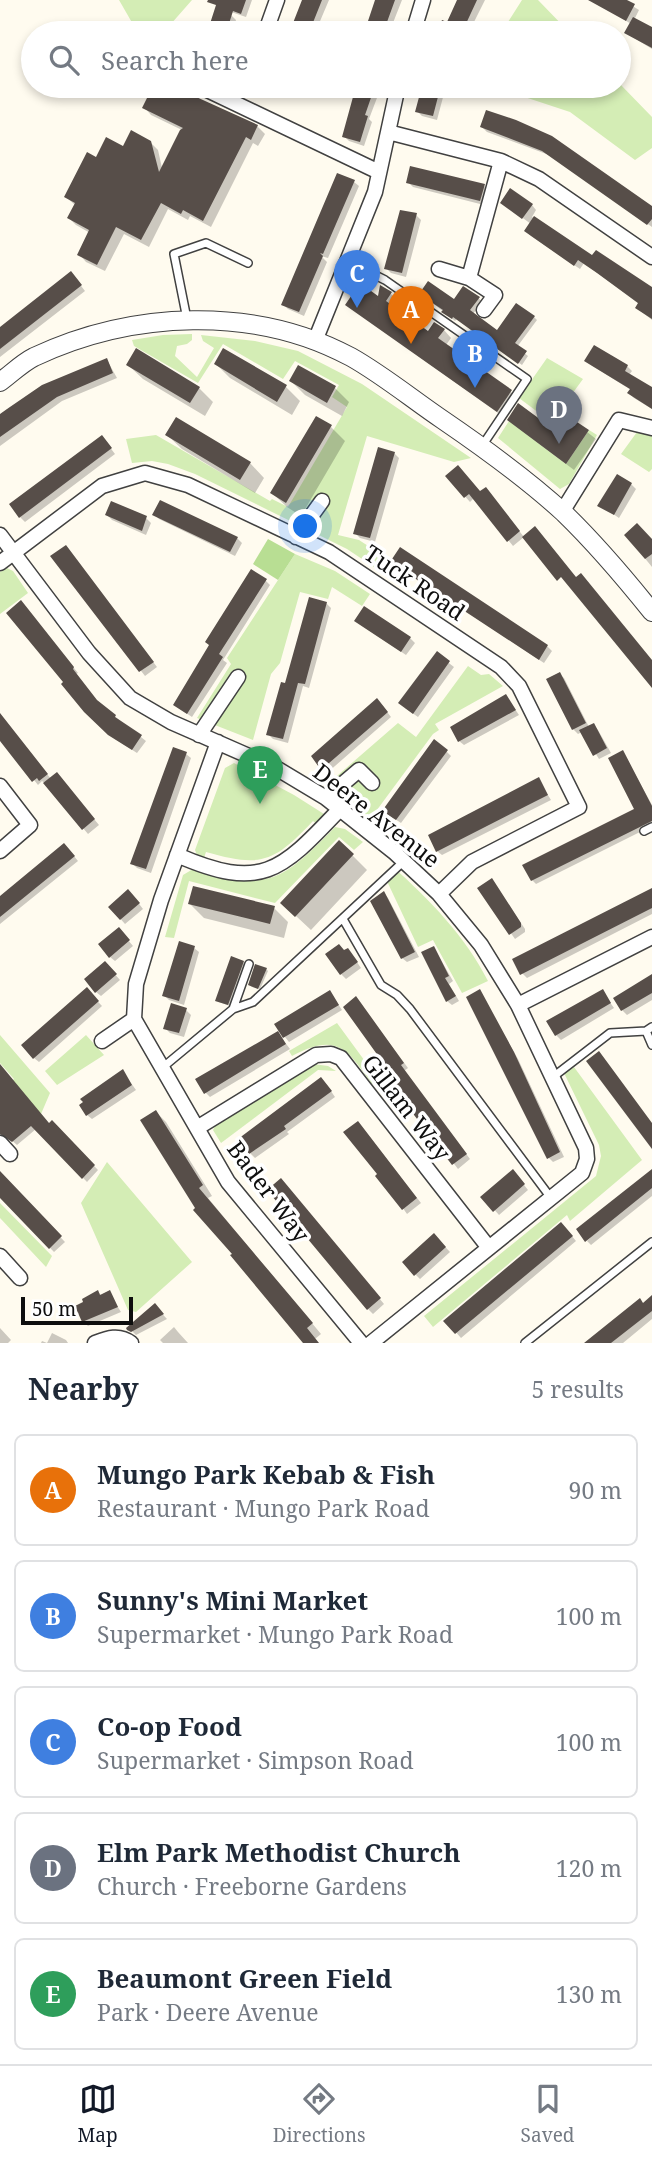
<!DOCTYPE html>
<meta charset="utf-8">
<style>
body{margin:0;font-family:"Noto Serif",serif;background:#f6f6f7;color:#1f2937}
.scale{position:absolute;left:21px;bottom:18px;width:112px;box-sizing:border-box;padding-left:7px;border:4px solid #0e0e0e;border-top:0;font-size:19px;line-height:24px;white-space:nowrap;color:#0e0e0e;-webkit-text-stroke:5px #fff;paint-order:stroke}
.you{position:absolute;left:306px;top:527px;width:24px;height:24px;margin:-18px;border:5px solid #fff;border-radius:50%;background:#1a73e8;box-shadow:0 0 0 10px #1a73e833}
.badge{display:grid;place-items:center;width:46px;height:46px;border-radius:50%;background:#111827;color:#fff;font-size:23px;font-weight:700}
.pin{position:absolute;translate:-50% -58px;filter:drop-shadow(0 2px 4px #0008)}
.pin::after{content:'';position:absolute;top:37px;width:24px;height:21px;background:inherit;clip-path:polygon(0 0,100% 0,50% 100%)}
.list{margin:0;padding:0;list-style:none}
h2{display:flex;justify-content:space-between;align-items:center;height:91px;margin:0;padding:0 28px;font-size:30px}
h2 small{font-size:23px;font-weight:400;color:#747a83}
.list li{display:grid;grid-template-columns:46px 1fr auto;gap:21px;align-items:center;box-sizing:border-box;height:112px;margin:0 14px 14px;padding:0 14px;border:2px solid #e0e1e3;border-radius:10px}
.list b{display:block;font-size:26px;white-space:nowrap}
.list p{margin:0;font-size:23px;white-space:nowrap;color:#747a83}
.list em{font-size:23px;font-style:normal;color:#747a83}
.icon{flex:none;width:38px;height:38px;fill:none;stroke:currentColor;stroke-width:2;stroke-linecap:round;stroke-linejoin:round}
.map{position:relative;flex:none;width:652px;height:1343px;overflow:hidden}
.search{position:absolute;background:#fff;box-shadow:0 4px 10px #0003;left:21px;right:21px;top:21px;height:77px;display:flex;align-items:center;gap:18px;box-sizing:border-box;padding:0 24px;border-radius:38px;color:#747a83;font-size:26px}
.sheet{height:721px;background:#fff}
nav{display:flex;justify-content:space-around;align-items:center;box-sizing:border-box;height:98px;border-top:2px solid #e0e1e3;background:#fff;font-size:19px;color:#747a83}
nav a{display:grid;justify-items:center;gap:4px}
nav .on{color:#111827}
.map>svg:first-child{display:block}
</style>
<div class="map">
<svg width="652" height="1343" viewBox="0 0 652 1343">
<rect width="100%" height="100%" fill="#fffbef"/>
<path fill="#d4edb5" d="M119,0H192L163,33H138Z
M522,0H538L570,33H501Z
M619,83L652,117V148L635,160L570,112L491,86H619Z
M192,334V340L187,344L177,346L175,356L197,377L214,348L203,341L201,335L255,341L298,351L362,384L471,458L454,462L367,436L338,535L359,540L388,559L380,571L347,549L195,474L168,464L152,461L132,463L126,439L156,435L270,501L272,499L288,507L347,407L332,397L339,385L295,361L283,379L223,344L198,383L134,346L132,340L163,335Z
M547,358L583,379L564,405L567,414L571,418L560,434L537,417L539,413L519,398Z
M509,421L566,464L589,430L597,435L569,484L560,489L498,438Z
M637,432L652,435V469L649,472L621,454Z
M295,554L335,571L370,594L362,606L332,587L328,599L300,592L280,663L271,674L253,740L197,718L231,664L227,658Z
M7,568L13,571L28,593L0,614V572Z
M468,666L481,675L489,674L503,686L435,724L439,730L433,734L371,818L316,778L330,782L398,723L416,737Z
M234,763L294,795L324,814L318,825L313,821C274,862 262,868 206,852L204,858L197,855L195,850L225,768Z
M335,827L345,829L363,842L354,850L339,837L275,903L189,881L174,938L165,937L183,875L193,869C269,892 281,882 335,827Z
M392,866C430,900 465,936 488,981L462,993L433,940L418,947L385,877Z
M337,1023L378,1079L372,1084C346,1047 336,1033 292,1056L289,1051Z
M0,1035L50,1093L38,1121L0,1092L14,1079L0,1063Z
M86,1035L104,1055L57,1085L45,1071Z
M313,1064L328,1066L336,1071L318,1070L221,1143L213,1130L218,1120Z
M574,1067L642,1160L570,1221L567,1215L433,1327L424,1316L596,1176L601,1156L599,1145L564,1073Z
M107,1162L192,1262L136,1312L128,1310L81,1203Z
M0,1203L52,1256L46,1267L0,1218Z"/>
<path fill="#b8de93" d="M268,539L295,554L278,580L253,564Z"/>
<path fill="#0003" d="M228,0H252L246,17L231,12Z
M305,0H329L315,33L300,27L295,22Z
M378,0H402L389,33H366Z
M459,0H485L472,26L467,23L463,33H439L443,22L448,24Z
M607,0H623L639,10L634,20L652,29V49L626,33L631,24L604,7Z
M216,9L231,15L236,20L232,33H209Z
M155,86H169L257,126L265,134L258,146L253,143L211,227L190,216L188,220L168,209L149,247L124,234L105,271L86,262L79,254L90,233L76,225L69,218L75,205L66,197L97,159L124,148L150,142L158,150L162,168L182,130L151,115L144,107Z
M359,86H375L380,90L369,119L372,122L364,146L349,141L344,136Z
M423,86H446L437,120L422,116L417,111Z
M482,127L551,137L652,207V227L549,155L487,132Z
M354,182L359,186L328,258L321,256L327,262L304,316L288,309L283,304Z
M408,182L484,186L489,190L484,205L413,187Z
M502,203L532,205L536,210L532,217L652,295V320L642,312L639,304L584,263L580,269L531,236L526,231L531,224Z
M402,212L416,215L421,220L406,277L391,273L386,268Z
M75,278L85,291L0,357V329Z
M463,288L482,301L473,314L497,332L534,317L537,320L517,347L528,356L522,365L457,319L455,321L425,297L454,301Z
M391,294L398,301L393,308L428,333L444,330L451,338L446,345L519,398L505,418L347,305L379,299Z
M107,360L117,378L62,401L0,446V418Z
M216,364L286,387L300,401L292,415L230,378Z
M128,365L199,388L213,402L205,416L143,379Z
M591,365L627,366L632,371L629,375L652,389V409L634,398L629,393L631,390Z
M291,381L335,388L349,402L342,416L305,395Z
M572,420L596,439L574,470L517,427L560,437Z
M331,427L345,441L301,516L287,507L272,493Z
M167,435L250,463L264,478L255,493L182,449Z
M106,442L115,454L25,522L20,517Z
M394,453L399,458L375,542L360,538L355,533Z
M447,476L481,493L490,494L524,537L513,546L474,498L470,502Z
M631,484L636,489L619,518L600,505Z
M107,515L146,518L151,523L146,535L112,520Z
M155,515L237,538L242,543L235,556L159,519Z
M626,535L652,542V567Z
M401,549L547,646L552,651L544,663L397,566Z
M70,552L157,667L145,676L53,556Z
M265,580L270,585L223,660L227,663L192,717L180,709Z
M326,603L331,608L309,688L303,686L288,743L273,739L268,734L286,685Z
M25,607L78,673L76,674L99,704L146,741L137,753L115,739L66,683Z
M361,625L410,638L415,643L406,655Z
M437,654L454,667L418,717L405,708Z
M559,674L564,678L589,727L594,725L598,730L611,753L599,759L582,732L578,734L573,729Z
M506,696L519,715L464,745L459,741Z
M382,705L391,717L327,773L323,768Z
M0,714L51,779H61L99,825L88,834L46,784L42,781L38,785L34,780L0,739Z
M174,749L186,754L191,758L151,873L137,868L132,863Z
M446,751L451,756L401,823L389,815Z
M623,752L652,805V826L536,884L532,880L636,810Z
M538,779L551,800L442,855L437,851Z
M339,842L367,870L311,930L282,903Z
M69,850L78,861L0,924V897Z
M492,880L525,929V932L515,939L479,888Z
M652,890V914L527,978L522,973Z
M384,893L388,898L419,957L407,962L402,958Z
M133,896L143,909L125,924L110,907Z
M190,904L274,908L288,922L284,938L204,918Z
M123,934L133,946L115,961L110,957Z
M194,948L199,952L184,1005L169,1000L164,995Z
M434,948L453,981L449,984L459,1001L452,1005L447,1001Z
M345,952L352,955L361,968L346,979L341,974Z
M243,962L245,964L230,1006L219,1002Z
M105,963L120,980L101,996L96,992Z
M266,969L268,971L260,989L252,987L250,985Z
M652,977V1000L627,1015L622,1010Z
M87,990L102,1006L39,1062L34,1058Z
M479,991L518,1059L564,1157L553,1162L549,1158Z
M602,991L614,1008L561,1040L556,1035Z
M330,992L342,1010L289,1042L285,1037Z
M356,998L408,1068L404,1071L470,1159L458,1169L391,1082L397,1078Z
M186,1010L191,1015L184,1037L170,1033L165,1028Z
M278,1033L290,1049L210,1097L205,1092Z
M0,1066L49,1125L52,1122L98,1170L87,1182L36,1129L17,1145L8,1137L0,1140Z
M123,1072L136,1090L92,1119L87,1115Z
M326,1084L335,1097L287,1132L289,1134L255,1158L250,1153L241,1140Z
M156,1112L166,1122L212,1196L208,1198L321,1334L315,1339L234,1254L197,1208Z
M362,1127L421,1203L407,1214L380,1175Z
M652,1171V1196L591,1245L587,1241Z
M517,1176L528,1190L499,1215L483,1197Z
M3,1177L65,1242L54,1252L0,1196V1180Z
M286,1185L384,1304L373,1314L368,1309Z
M566,1229L576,1241L461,1338L446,1321Z
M434,1235L450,1252L420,1279L415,1274Z
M98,1292L102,1296L109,1293L121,1312L88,1326L83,1321Z
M652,1297V1319L623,1343H587Z
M155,1306L167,1319L136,1335L129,1328Z
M174,1327L178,1332L188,1343H163L160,1340Z
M0,1328L11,1340L8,1343H0Z
M52,1333L66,1340L68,1343H41L42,1341L47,1343Z"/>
<path fill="#574e49" d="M208,0H246L241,14L233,11L226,33H207L216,5L207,2Z
M302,0H322L310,30L293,23Z
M375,0H395L383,33H364Z
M457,0H477L464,28L474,33H437L442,20L447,22Z
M588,0H627L635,4L626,21Z
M633,17L652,27V48L624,33Z
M153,86H172L258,125L251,140L246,137L203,221L183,210L181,214L161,203L141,240L116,227L97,265L77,255L89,230L67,218L75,203L64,197L87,152L96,157L106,137L123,146L131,130L151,141L159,172L180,130L183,128L142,108Z
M356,86H375L365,115L368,116L360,142L342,137Z
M422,86L440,89L433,116L415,112Z
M486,110L516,120L552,136L652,206V219L647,225L542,151L480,127Z
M410,166L485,184L480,201L406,183Z
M337,173L355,180L323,254L320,253L323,256L299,312L281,305Z
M510,188L533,204L522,219L500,203Z
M400,210L417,213L402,273L384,269Z
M534,216L592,255L596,250L652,287V319L635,308L638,303L597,273L578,260L574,266L524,231Z
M71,271L82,285L0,349V327Z
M428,281L454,299L463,286L480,297L470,310L497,330L516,303L535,316L515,343L527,351L518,364L453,317L452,319L441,312L443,310L419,294Z
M360,283L378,296L380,285L392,292L386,301L428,331L434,322L445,329L438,338L512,390L497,412L345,305Z
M594,345L628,365L625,371L652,387V409L627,393L630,389L584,361Z
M136,348L200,387L190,403L126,365Z
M223,348L287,385L277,402L214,364Z
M107,358L113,373L57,397L0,437V414L7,409L42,385Z
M298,365L336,386L327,403L289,381Z
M518,403L560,434L571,418L589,430L566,464L507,420Z
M316,416L332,425L286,503L270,493Z
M176,417L251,462L240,480L165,435Z
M102,435L112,448L19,518L9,504Z
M378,447L395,452L370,538L353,534Z
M458,465L480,491L486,487L520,531L507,542L469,494L464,498L445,476Z
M617,474L632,483L614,515L597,506Z
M160,500L238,537L230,552L152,515Z
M111,501L147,516L142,531L105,515Z
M637,523L652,539V554L645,559L624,535Z
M535,526L576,577L581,573L652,660V688L561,577L557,581L522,537Z
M66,545L154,662L139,672L50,556Z
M400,547L548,645L539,660L390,562Z
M251,569L267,579L219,654L223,657L187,714L173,705L209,645L205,642Z
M309,597L327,602L305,684L298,683L283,739L266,735L281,682L285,683Z
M21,600L74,667L73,669L97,700L116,715L115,717L142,735L132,750L108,735L84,712L61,684L63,682L6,613Z
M364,606L411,637L401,652L354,621Z
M437,651L450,661L413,714L398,703Z
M560,672L586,723L572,730L546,679Z
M506,694L516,710L458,742L450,727Z
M377,698L388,712L321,770L311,756Z
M0,713L48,774L39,781L37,778L32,782L0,741Z
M594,723L607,748L593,756L579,730Z
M434,739L448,750L396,820L382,811Z
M173,747L187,752L146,869L130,864Z
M623,750L652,806V821L531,881L522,865L634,809L608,758Z
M57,772L95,819L82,830L43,783Z
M539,777L548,795L436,852L428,835Z
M339,840L354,854L295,917L280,903Z
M64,843L75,856L0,917V896Z
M492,878L521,923V927L509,935L477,888Z
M193,886L275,906L270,924L188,904Z
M652,888V908L520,975L512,959Z
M128,889L140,903L120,920L108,907Z
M384,891L415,952L401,959L370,901Z
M119,927L130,940L109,958L98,944Z
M179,941L195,946L179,1001L162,996Z
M339,944L344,950L348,948L358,962L340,975L325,954Z
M434,946L449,976L445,978L456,996L446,1002L421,952Z
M231,956L244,961L228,1005L215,1001Z
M105,961L117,974L95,993L84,979Z
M255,964L267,968L258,989L248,985Z
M652,974V993L621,1011L613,998Z
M87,987L99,1001L33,1059L21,1045Z
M480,989L514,1052L560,1152L547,1159L466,997Z
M603,989L611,1003L555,1036L546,1021Z
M330,990L339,1005L283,1038L274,1024Z
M356,996L404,1063L401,1065L467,1154L452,1165L389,1082L394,1078L343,1007Z
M171,1003L187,1008L179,1033L163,1029Z
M278,1031L286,1044L204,1094L195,1079Z
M599,1051L652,1123V1149L586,1061Z
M0,1064L49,1123L52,1120L95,1165L82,1179L31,1126L12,1142L0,1134Z
M123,1069L132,1085L86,1116L79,1105L83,1102L80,1099Z
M321,1077L332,1091L284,1126L286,1129L249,1154L238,1139Z
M156,1110L203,1185L199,1188L313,1323L307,1328L319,1343H303L230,1255L232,1254L193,1210L195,1208L140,1120Z
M358,1121L417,1198L402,1210L375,1176L377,1174L343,1132Z
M513,1169L525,1184L493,1212L480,1197Z
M652,1169V1188L585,1242L576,1229Z
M0,1171L62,1236L49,1249L0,1198Z
M281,1178L381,1298L367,1310L267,1190Z
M561,1222L573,1236L455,1334L443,1321Z
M434,1233L446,1247L414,1276L402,1262Z
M98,1290L100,1295L110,1290L118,1307L82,1322L75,1306L83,1302L82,1299Z
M652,1295V1311L611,1343H584L640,1298L643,1303Z
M155,1303L164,1314L131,1332L127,1330L126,1328Z"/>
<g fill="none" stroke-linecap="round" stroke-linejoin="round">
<g stroke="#414141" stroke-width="10">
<path id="service" d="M347,261L385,280L527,379L482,446
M187,319L174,254L206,243L248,263
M644,831L652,827
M343,919L381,985L397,995L410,1009L551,1198
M233,1009L249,964
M646,1031L652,1045
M162,1068L233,1009L253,1002L404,861
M553,1077L610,1033L646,1031L652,1027
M525,1343L652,1242"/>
</g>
<g stroke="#414141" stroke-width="17">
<path id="minor" d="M277,0L267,28L284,33
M413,33L423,0
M199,86L379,172
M388,132L501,161L539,179L652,257
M439,269L469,278
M484,310L495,295L469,278L501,161
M315,341L375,192L398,86
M562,512L619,420L652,428
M0,535L89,653L130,698L171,722L276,768L326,798L394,852L439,894L481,945L518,1005L586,1148L587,1159L582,1173L371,1343
M296,537L322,501
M0,563L102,486L145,473L188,485L329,552L501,667L519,686L579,807L472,862L439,894
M199,735L238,677
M218,742L161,900L136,984L134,1019L228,1182L361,1343
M0,786L30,825L0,851
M326,798L359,770L372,783
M177,855C262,892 281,871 339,810
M518,1005L652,937
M102,1041L134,1019
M197,1128L316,1055L331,1054L341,1058L489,1248
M0,1143L10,1154
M0,1256L20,1278
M95,1343C108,1338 119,1334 131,1343"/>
</g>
<g stroke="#414141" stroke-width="20">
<path id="tertiary" d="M0,382C11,374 22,363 34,357C132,311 254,305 351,357C383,375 412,399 443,420C484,448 527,479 564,513C596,544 624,577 652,612"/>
</g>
<use href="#service" stroke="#fff" stroke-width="7"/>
<use href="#minor" stroke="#fff" stroke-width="14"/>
<use href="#tertiary" stroke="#fff" stroke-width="18"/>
</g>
<g text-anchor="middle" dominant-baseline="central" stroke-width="7" stroke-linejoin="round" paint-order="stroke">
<g font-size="23" fill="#0e0e0e" stroke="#fff">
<text transform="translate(415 582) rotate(34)">Tuck Road</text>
<text transform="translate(377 815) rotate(38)">Deere Avenue</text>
<text transform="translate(407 1107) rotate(52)">Gillam Way</text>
<text transform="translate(269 1191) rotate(53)">Bader Way</text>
</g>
</g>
</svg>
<div class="scale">50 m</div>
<div class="you"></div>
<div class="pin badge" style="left:411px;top:344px;background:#e8710a">A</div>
<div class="pin badge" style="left:475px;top:388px;background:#3f7fe0">B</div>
<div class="pin badge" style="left:357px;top:308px;background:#3f7fe0">C</div>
<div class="pin badge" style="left:559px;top:444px;background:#6b7280">D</div>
<div class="pin badge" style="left:260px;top:804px;background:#2e9e5b">E</div>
<div class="search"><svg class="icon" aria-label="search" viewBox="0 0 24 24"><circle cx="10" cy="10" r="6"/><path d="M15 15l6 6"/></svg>Search here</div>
</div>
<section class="sheet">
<h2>Nearby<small>5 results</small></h2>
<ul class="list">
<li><span class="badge" style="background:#e8710a">A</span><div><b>Mungo Park Kebab &amp; Fish</b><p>Restaurant · Mungo Park Road</p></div><em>90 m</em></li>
<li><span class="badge" style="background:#3f7fe0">B</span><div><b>Sunny's Mini Market</b><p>Supermarket · Mungo Park Road</p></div><em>100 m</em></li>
<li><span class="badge" style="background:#3f7fe0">C</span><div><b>Co-op Food</b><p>Supermarket · Simpson Road</p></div><em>100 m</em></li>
<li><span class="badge" style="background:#6b7280">D</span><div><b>Elm Park Methodist Church</b><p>Church · Freeborne Gardens</p></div><em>120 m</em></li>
<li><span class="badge" style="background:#2e9e5b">E</span><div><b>Beaumont Green Field</b><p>Park · Deere Avenue</p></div><em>130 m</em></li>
</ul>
</section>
<nav>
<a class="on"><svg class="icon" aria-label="map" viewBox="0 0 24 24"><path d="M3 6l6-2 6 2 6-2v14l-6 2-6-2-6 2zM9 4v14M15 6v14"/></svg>Map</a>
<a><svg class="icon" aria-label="directions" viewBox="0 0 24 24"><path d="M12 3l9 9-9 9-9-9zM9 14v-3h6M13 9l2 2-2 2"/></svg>Directions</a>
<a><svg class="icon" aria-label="saved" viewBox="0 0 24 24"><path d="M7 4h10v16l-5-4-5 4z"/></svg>Saved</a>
</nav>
